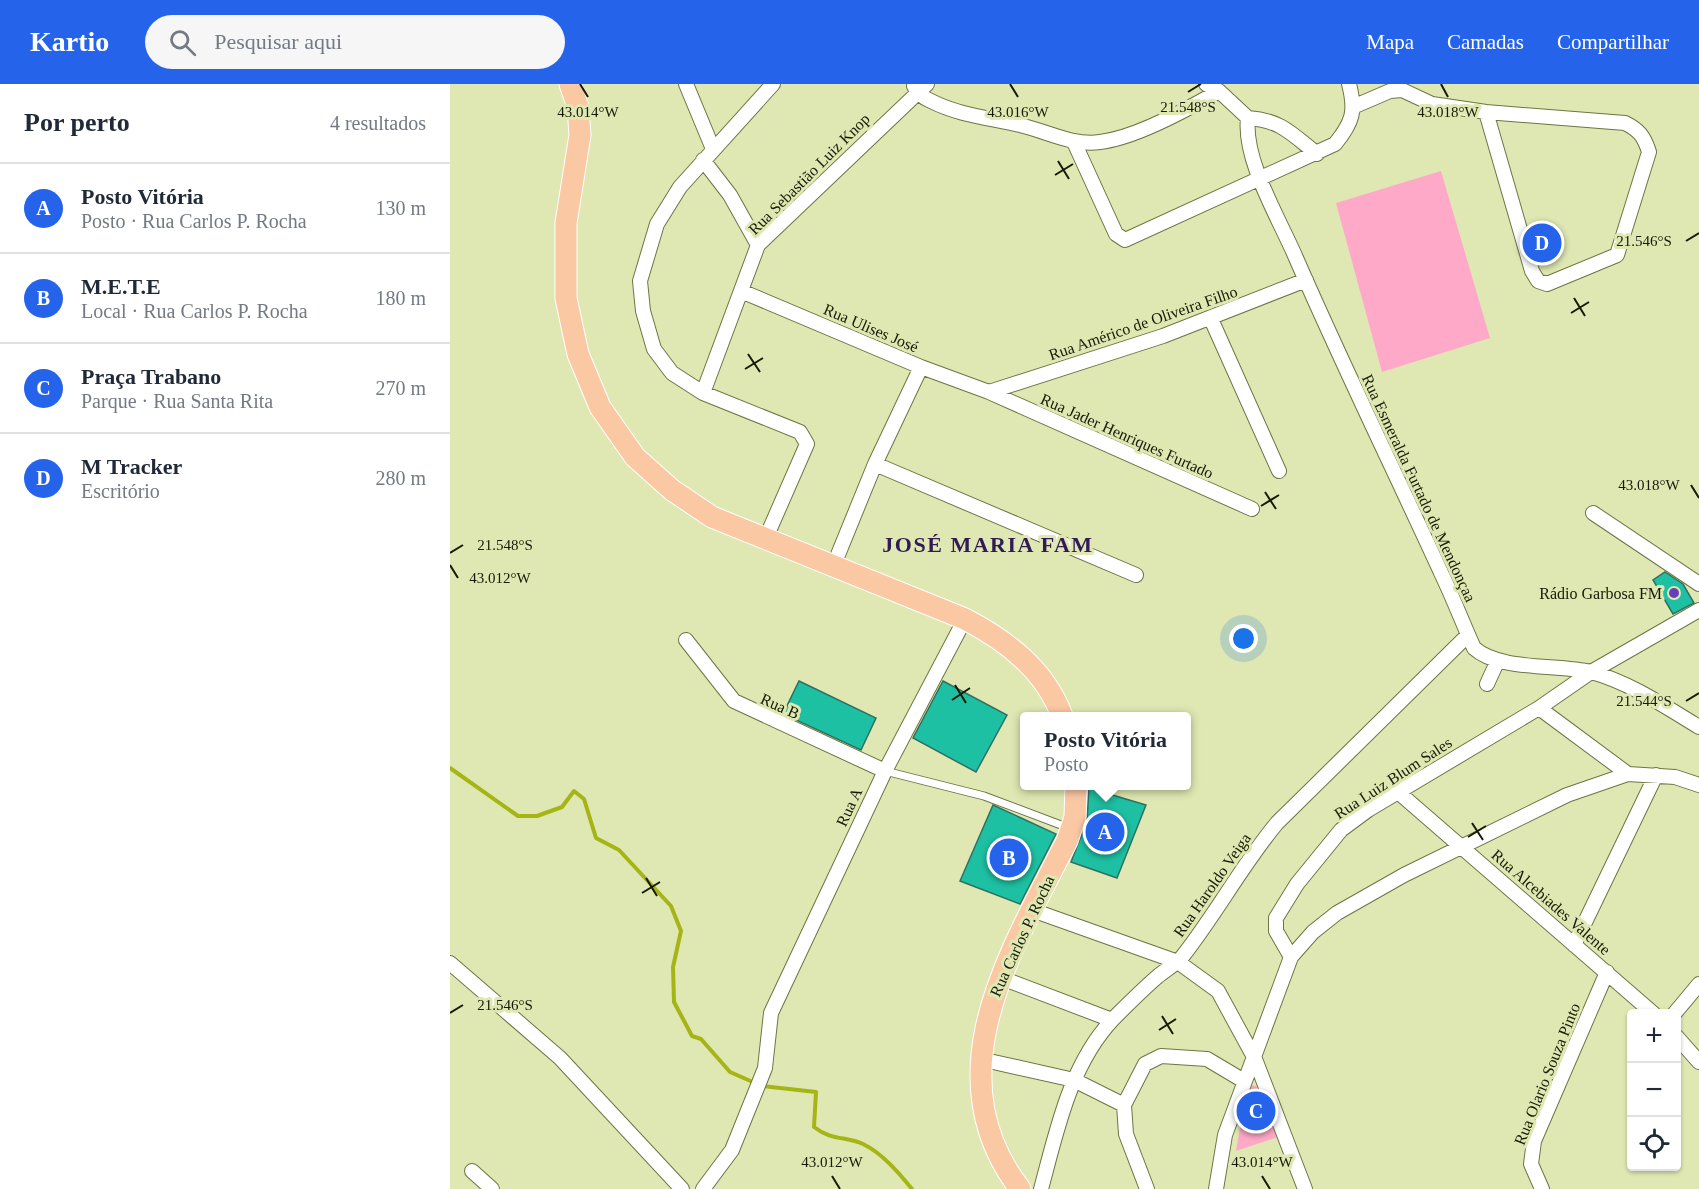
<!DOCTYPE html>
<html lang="pt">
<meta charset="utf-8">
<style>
body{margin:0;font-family:"Times New Roman",serif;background:#f6f6f7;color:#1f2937}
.controls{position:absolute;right:18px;bottom:18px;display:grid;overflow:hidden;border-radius:6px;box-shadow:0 2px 4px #0004}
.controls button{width:54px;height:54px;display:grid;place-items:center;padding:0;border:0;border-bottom:2px solid #e0e1e3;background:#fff;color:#1f2937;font:30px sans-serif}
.you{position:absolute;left:794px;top:555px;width:21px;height:21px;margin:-15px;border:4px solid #fff;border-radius:50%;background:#1a73e8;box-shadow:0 0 0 9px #1a73e833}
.badge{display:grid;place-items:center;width:39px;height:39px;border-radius:50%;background:#2563eb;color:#fff;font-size:20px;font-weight:700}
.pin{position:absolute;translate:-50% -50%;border:3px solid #fff;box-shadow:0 2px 6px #0006}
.popup{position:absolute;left:570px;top:628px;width:171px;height:78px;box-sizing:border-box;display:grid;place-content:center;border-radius:6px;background:#fff;filter:drop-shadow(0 2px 4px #0005);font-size:20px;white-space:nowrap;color:#747a83}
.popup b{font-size:22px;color:#1f2937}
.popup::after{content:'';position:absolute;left:50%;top:100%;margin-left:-12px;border:12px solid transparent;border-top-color:#fff}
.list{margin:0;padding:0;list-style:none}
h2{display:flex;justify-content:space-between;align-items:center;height:78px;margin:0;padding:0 24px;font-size:26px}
h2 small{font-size:20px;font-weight:400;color:#747a83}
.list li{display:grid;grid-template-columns:39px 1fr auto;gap:18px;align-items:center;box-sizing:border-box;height:90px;padding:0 24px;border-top:2px solid #e0e1e3}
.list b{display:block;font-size:22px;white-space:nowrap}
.list p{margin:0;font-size:20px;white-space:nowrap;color:#747a83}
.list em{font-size:20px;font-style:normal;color:#747a83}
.icon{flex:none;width:33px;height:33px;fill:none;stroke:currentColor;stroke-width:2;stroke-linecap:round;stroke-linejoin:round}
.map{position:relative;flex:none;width:1249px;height:1105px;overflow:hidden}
header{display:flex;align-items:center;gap:36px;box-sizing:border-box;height:84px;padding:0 30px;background:#2563eb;color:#fff}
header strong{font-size:28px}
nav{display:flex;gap:33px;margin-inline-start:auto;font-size:21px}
.search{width:420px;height:54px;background:#f6f6f7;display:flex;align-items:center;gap:15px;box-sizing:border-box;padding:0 21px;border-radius:33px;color:#747a83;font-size:22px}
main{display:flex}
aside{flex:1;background:#fff}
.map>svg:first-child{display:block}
</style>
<header>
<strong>Kartio</strong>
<div class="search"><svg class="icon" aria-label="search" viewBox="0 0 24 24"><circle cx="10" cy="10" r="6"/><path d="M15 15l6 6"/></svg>Pesquisar aqui</div>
<nav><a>Mapa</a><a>Camadas</a><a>Compartilhar</a></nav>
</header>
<main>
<aside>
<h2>Por perto<small>4 resultados</small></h2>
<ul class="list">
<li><span class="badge">A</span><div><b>Posto Vitória</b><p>Posto · Rua Carlos P. Rocha</p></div><em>130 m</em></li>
<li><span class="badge">B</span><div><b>M.E.T.E</b><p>Local · Rua Carlos P. Rocha</p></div><em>180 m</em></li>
<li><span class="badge">C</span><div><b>Praça Trabano</b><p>Parque · Rua Santa Rita</p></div><em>270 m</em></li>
<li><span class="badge">D</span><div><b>M Tracker</b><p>Escritório</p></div><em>280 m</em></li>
</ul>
</aside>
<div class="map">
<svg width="1249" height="1105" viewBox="0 0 1249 1105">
<rect width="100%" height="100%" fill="#dfe8b2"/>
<path fill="#ffa9c9" d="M991,87L1040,254L932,288L886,119Z
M797,1001L806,1002L831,1052L786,1067Z"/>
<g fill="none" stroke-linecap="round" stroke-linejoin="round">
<path stroke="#a5b516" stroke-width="4" d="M0,684L68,732H87L112,723L124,707L134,715L146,754L169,766L221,822L231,847L223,883L224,918L242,952L251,955L280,988L305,999
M312,1002L366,1008L364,1043C382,1057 396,1052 413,1060C432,1069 449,1089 462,1105"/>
</g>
<path fill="#1ec0a3" stroke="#2f7061" stroke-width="1.5" d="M1215,488L1233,500L1244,519L1223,530L1203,496Z
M349,597L426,634L411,666L333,630Z
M493,597L557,631L526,688L463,654Z
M639,704L696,721L667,794L621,778L637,737Z
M543,721L606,750L570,820L510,797Z"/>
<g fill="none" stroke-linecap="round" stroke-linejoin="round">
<g stroke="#6d7544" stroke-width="9">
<path id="lane" d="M435,687L534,712L619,744"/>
</g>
<g stroke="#6d7544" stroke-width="16">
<path id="street" d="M236,0L263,65
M756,0L769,7L798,34
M464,2C467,9 474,14 481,17C508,31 540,34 570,41C596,47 622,62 650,58C686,54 738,25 769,7
M905,22L940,7L952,6L982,20L1036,28L1175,39C1189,46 1194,52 1199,68L1167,171L1097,200L1088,197L1082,187L1036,28
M798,34C793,76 829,134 846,174C893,282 944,386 993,493C1004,516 1013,540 1024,564C1049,587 1108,580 1141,588C1179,598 1216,623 1249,643
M798,34C831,36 842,50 867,70
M624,58L666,150L675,156L885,60C903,38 906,27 899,0
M253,76L280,111L308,161
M291,207L471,283L539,308L802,425
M761,235L829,387
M539,308L713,252L856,196
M253,309L308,161L477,0
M425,380L686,491
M1143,429L1249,500
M315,456L357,360L350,348L253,309L222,289L204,265L193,227L190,197L207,140L230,103L323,0
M383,483L425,380L471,283
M236,556L284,617L435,687
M1037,600L1048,576
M1089,624L1178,690
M948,708L1204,930
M582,826L728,878L768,907L805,975L855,1105
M1124,861L1206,691
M841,873L826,847V834L847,800L891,746L918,726L1089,624L1141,588L1249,526
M0,879L110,974L232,1105
M549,893L662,936
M1224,930L1249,900
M1226,952L1249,978
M530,975L624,996L674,1021L676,1050L697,1105
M674,1021L695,980L711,972L757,975L794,997
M22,1087L42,1105
M253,1105L282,1066L315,984L321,929L435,687L515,535
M591,1105C607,1046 620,980 664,934C678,920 692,906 707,893C715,886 725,881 732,873C766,830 792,781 827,739L1018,551
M766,1105L775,1051L841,873L863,848L887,829L954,791L1117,711L1178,690L1225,693L1249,701
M1092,1105L1081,1080L1084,1057L1157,888"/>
</g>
<g stroke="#fff" stroke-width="23">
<path id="primary" d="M120,0L128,23L130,51L116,139V214L128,270L150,323L185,373L222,406L262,433L515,535C557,557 595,586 612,632
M570,1105C482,990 562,865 617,757L625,733L626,702"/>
</g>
<use href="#lane" stroke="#fff" stroke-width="7"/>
<use href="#street" stroke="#fff" stroke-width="14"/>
<use href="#primary" stroke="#fbc8a4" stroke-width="21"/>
</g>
<path fill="none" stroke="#161905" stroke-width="2" d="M130,0L138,13M560,0L568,13M991,0L998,13M738,8L751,0M608,77L619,95M605,91L623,80M1236,157L1249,149M1124,214L1135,232M1121,229L1139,218M298,270L310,288M295,285L313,274M1241,401L1249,414M815,408L826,425M811,422L829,411M0,469L13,461M0,481L8,494M505,601L516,619M502,616L520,604M1236,617L1249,609M1022,739L1033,756M1018,753L1036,742M196,794L207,812M192,809L210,798M0,929L13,921M712,932L723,950M709,946L726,935M382,1092L390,1105M812,1092L820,1105"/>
<circle fill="#693db4" stroke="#dfe8b2" stroke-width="2" cx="1224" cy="509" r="6"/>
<g text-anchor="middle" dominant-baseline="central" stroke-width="6" stroke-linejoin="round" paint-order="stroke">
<g font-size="16" fill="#161905" stroke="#dfe8b2">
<text transform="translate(359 90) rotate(-45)">Rua Sebastião Luiz Knop</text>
<text transform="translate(693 239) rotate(-19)">Rua Américo de Oliveira Filho</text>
<text transform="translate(421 244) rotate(23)">Rua Ulises José</text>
<text transform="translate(677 352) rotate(24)">Rua Jader Henriques Furtado</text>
<text transform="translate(969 404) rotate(65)">Rua Esmeralda Furtado de Mendonçaa</text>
<text transform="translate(330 622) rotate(24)">Rua B</text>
<text transform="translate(943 694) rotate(-33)">Rua Luiz Blum Sales</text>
<text transform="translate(399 723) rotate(-65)">Rua A</text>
<text transform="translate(762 801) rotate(-55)">Rua Haroldo Veiga</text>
<text transform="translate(1101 818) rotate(41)">Rua Alcebiades Valente</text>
<text transform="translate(572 852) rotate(-65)">Rua Carlos P. Rocha</text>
<text transform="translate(1097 990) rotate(-68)">Rua Olario Souza Pinto</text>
</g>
<g font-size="16" fill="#161905" stroke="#dfe8b2" text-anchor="end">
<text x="1212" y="509">Rádio Garbosa FM</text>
</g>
<g font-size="22" font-weight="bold" letter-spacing="1.5" fill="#301b55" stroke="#dfe8b2">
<text x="538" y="460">JOSÉ MARIA FAM</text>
</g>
</g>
<g font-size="15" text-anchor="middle" fill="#161905" stroke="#dfe8b2" stroke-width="6" stroke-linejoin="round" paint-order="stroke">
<text x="738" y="28">21.548°S</text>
<text x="138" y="33">43.014°W</text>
<text x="568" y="33">43.016°W</text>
<text x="998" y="33">43.018°W</text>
<text x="1194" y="162">21.546°S</text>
<text x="1199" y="406">43.018°W</text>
<text x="55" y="466">21.548°S</text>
<text x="50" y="499">43.012°W</text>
<text x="1194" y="622">21.544°S</text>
<text x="55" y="926">21.546°S</text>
<text x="382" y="1083">43.012°W</text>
<text x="812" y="1083">43.014°W</text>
</g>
</svg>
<div class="controls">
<button>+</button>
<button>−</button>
<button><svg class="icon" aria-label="locate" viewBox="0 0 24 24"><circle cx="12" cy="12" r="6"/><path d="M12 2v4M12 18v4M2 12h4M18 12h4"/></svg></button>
</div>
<div class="you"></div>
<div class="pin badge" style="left:655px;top:748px">A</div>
<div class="popup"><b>Posto Vitória</b>Posto</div>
<div class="pin badge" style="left:559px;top:774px">B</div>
<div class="pin badge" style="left:806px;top:1027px">C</div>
<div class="pin badge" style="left:1092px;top:159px">D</div>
</div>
</main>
